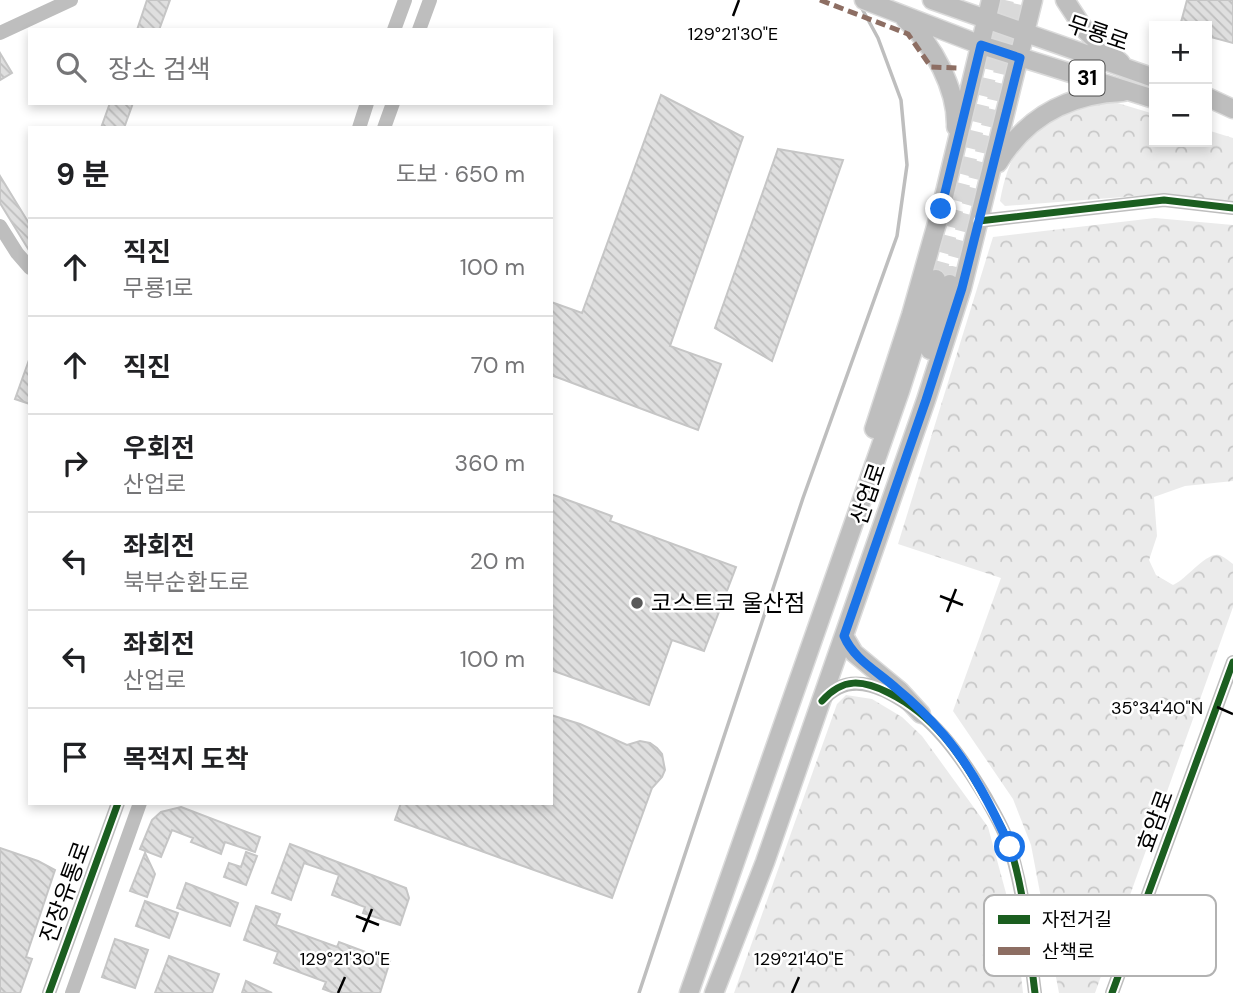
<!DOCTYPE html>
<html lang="ko">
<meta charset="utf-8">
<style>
body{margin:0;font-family:"DM Sans","Noto Sans KR",sans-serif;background:#f2f2f2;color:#202124}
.controls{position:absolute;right:21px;top:21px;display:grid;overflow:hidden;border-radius:0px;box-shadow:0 4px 10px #0003}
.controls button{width:63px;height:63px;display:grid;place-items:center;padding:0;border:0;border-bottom:2px solid #e0e0e0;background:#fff;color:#202124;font:35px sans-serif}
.stop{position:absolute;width:21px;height:21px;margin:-16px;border:5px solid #1a73e8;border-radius:50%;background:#fff}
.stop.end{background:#1a73e8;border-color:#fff;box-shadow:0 2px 7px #0008}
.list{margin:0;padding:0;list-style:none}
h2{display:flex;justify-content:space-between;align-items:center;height:91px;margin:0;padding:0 28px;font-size:30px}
h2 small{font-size:23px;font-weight:400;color:#757577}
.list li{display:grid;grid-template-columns:46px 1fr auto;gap:21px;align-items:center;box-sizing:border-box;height:98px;padding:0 28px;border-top:2px solid #e0e0e0}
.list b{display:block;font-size:26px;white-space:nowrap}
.list p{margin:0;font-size:23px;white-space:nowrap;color:#757577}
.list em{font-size:23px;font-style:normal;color:#757577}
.icon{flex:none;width:38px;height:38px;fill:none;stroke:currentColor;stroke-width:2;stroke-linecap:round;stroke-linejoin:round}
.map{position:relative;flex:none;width:1233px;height:993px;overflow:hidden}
.search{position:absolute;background:#fff;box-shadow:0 4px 10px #0003;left:28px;top:28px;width:525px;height:77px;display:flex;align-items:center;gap:18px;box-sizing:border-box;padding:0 24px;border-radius:0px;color:#757577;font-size:26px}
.panel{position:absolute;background:#fff;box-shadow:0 4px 10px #0003;left:28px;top:126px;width:525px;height:679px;border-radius:0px}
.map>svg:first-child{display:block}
</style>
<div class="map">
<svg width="1233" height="993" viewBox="0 0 1233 993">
<defs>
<pattern id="forest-crowns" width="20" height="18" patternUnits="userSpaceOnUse" patternTransform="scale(1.75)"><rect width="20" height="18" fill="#ebebeb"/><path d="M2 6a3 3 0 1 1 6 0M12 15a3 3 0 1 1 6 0" fill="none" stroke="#c8c8c8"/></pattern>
<pattern id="building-back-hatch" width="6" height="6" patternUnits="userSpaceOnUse" patternTransform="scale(1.75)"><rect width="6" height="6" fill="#dfdfdf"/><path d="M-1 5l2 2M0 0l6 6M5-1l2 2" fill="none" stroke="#bebebe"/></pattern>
</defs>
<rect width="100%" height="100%" fill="#fff"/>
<path fill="url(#forest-crowns)" d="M1111,101L1154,114V142H1207V130L1233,138V203L1149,195L1005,206L1000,201C1013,130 1044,114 1111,101Z
M1155,218L1233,225V481L1185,486L1154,497L1157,536L1149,560L1156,575L1173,585C1186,580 1206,552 1219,555C1223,556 1229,561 1233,564V607L1095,993H1059L1031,845L1013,799L953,711L1001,578L898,544L993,237Z
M846,695L872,699L902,717L922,736L988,827L1016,930L1023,993H734L837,704Z"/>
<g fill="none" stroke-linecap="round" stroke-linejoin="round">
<path stroke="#bebebe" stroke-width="3.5" d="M639,993L803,498L897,236L907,165L901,100L878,38L860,5"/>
</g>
<path fill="url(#building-back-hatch)" stroke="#c6c6c6" stroke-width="2" d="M147,0H170L159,30H137Z
M1187,0H1233V43L1207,36V26H1180Z
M0,53L12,73L0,80Z
M661,95L743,137L670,346L721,364L698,430L551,375V302L582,313Z
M110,103H133L124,128H101Z
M778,149L843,160L772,361L715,328Z
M0,176L30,225V252L0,203Z
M29,360H30V404L15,399Z
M551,494L612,516L610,521L736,567L704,651L672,640L649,705L551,670Z
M551,715L580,724L627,745L640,741L650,743L657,748L662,754L665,770L662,777L652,788L612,898L395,820L401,803H551Z
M181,807L260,837L255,852L225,842L221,854L191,842L193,838L172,830L161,857L140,849L152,820L161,812Z
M290,844L406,888L409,898L400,925L363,913L365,907L332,895L339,875L304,863L291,900L272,893Z
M0,848L38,861L55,870L26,957L32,959L20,993H0Z
M246,852L257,856L246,885L224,877L229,863L241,867Z
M145,853L155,874L147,897L130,891Z
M186,883L238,903L230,926L177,908Z
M145,901L178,913L169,938L136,926Z
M256,906L280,914L276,925L337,947L339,942L390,961L380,993H334L323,989L326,982L274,963L278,952L244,940Z
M115,939L148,950L135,988L102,977Z
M169,956L219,974L212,993H155Z
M246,981L272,993H242Z"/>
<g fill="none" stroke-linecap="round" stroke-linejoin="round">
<path stroke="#d9d9d9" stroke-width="18" stroke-dasharray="18 9" stroke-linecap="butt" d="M936,279L968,158L1005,0
M950,284L982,161L1019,0"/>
<g stroke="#dbdbdb" stroke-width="21">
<path id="major" d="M864,0L981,45L1154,99
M932,0L1154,78
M1065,0L1084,29L1121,63
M905,19C933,44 957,89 956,127
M1207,97L1233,109
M998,163C1026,117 1069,94 1123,92
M930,350L950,284
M874,429L911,315L941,209L991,0
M844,636L854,653L900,691L921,714
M689,993L900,391L936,279
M714,993L765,862L926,400L962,288L1033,0"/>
</g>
<path stroke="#bebebe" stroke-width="14" d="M394,30L405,0
M419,30L430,0
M0,33L71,0
M359,128L367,103
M384,128L393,103
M979,221L1164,200L1233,208
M0,226L17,253L30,268
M823,700C840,680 862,680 885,691C932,714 960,754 986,798C995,815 1006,832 1011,851C1025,897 1029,946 1035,993
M49,993L118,803
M72,993L140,803
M1112,993L1233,662"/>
<use href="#major" stroke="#bebebe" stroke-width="18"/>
<path stroke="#8d6e63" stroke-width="5" stroke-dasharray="10 5" stroke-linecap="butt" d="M820,0L908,34L931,67L958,68"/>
<g stroke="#fff" stroke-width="11">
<path id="cycleway" d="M979,221L1164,200L1233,208
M822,701C843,677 863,680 889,693C934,715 961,755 985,798C995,814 1006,832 1011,850C1025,896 1029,946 1035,993
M49,993L118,803
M1112,993L1233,662"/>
</g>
<use href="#cycleway" stroke="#1b5e20" stroke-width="7"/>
</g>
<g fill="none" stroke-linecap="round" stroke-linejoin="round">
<path stroke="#1a73e8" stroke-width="9" d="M941,209L981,45L1020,58L962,288L926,400L844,636C854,660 879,672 897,689C913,702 931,720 944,735C972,768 992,808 1010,847"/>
</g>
<path fill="none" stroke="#000" stroke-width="2.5" d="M733,16L739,0M940,596L963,605M947,612L956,589M1217,707L1233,714M356,916L379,925M363,932L372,909M338,993L345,977M792,993L799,977"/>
<circle fill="#595959" stroke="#fff" stroke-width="2.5" cx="637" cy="603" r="7"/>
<g text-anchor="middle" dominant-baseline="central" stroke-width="5" stroke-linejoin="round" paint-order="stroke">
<rect fill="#fff" stroke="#4c4c4c" stroke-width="2" x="1069.5" y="60.5" width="35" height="35" rx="5"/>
<g font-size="21" font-weight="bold" fill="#000">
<text x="1087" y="78">31</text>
</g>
<g font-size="23" fill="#000" stroke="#fff">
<text transform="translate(1098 33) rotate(19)">무룡로</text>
<text transform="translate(868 494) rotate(-71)">산업로</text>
<text transform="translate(1155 821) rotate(-70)">효암로</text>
<text transform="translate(65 892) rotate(-70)">진장유통로</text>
</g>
<g font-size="23" fill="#000" stroke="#fff" text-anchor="start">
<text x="651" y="603">코스트코 울산점</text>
</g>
</g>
<rect x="984" y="895" width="232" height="81" rx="10" fill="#fff" stroke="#b2b2b2" stroke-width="2"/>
<rect x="998" y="915" width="32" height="9" fill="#1b5e20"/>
<rect x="998" y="947" width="32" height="8" fill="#8d6e63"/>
<g font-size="19" fill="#000">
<text x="1042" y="926">자전거길</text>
<text x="1042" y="958">산책로</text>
</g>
<g font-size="18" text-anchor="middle" fill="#000" stroke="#fff" stroke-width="5" stroke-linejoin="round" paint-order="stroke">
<text x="733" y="40">129°21'30"E</text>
<text x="1157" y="714">35°34'40"N</text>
<text x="345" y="965">129°21'30"E</text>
<text x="799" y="965">129°21'40"E</text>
</g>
</svg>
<div class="controls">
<button>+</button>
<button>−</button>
</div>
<div class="stop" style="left:1010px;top:847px"></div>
<div class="stop end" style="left:941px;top:209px"></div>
<div class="search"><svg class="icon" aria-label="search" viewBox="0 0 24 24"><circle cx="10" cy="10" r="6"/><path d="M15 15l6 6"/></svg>장소 검색</div>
<section class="panel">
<h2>9 분<small>도보 · 650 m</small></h2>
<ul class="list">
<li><svg class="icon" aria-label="ahead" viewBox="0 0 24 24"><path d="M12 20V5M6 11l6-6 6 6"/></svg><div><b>직진</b><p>무룡1로</p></div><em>100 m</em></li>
<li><svg class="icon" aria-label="ahead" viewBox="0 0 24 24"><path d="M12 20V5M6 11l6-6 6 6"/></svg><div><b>직진</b></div><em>70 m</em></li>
<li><svg class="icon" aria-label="right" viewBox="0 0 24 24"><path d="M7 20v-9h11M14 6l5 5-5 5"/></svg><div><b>우회전</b><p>산업로</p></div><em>360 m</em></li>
<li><svg class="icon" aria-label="left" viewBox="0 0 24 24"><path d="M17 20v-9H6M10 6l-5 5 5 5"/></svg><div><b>좌회전</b><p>북부순환도로</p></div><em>20 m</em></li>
<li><svg class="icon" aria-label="left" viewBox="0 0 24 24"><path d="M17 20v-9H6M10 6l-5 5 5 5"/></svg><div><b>좌회전</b><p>산업로</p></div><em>100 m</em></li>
<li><svg class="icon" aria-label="arrive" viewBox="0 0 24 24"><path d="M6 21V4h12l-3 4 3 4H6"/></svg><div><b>목적지 도착</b></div></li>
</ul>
</section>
</div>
